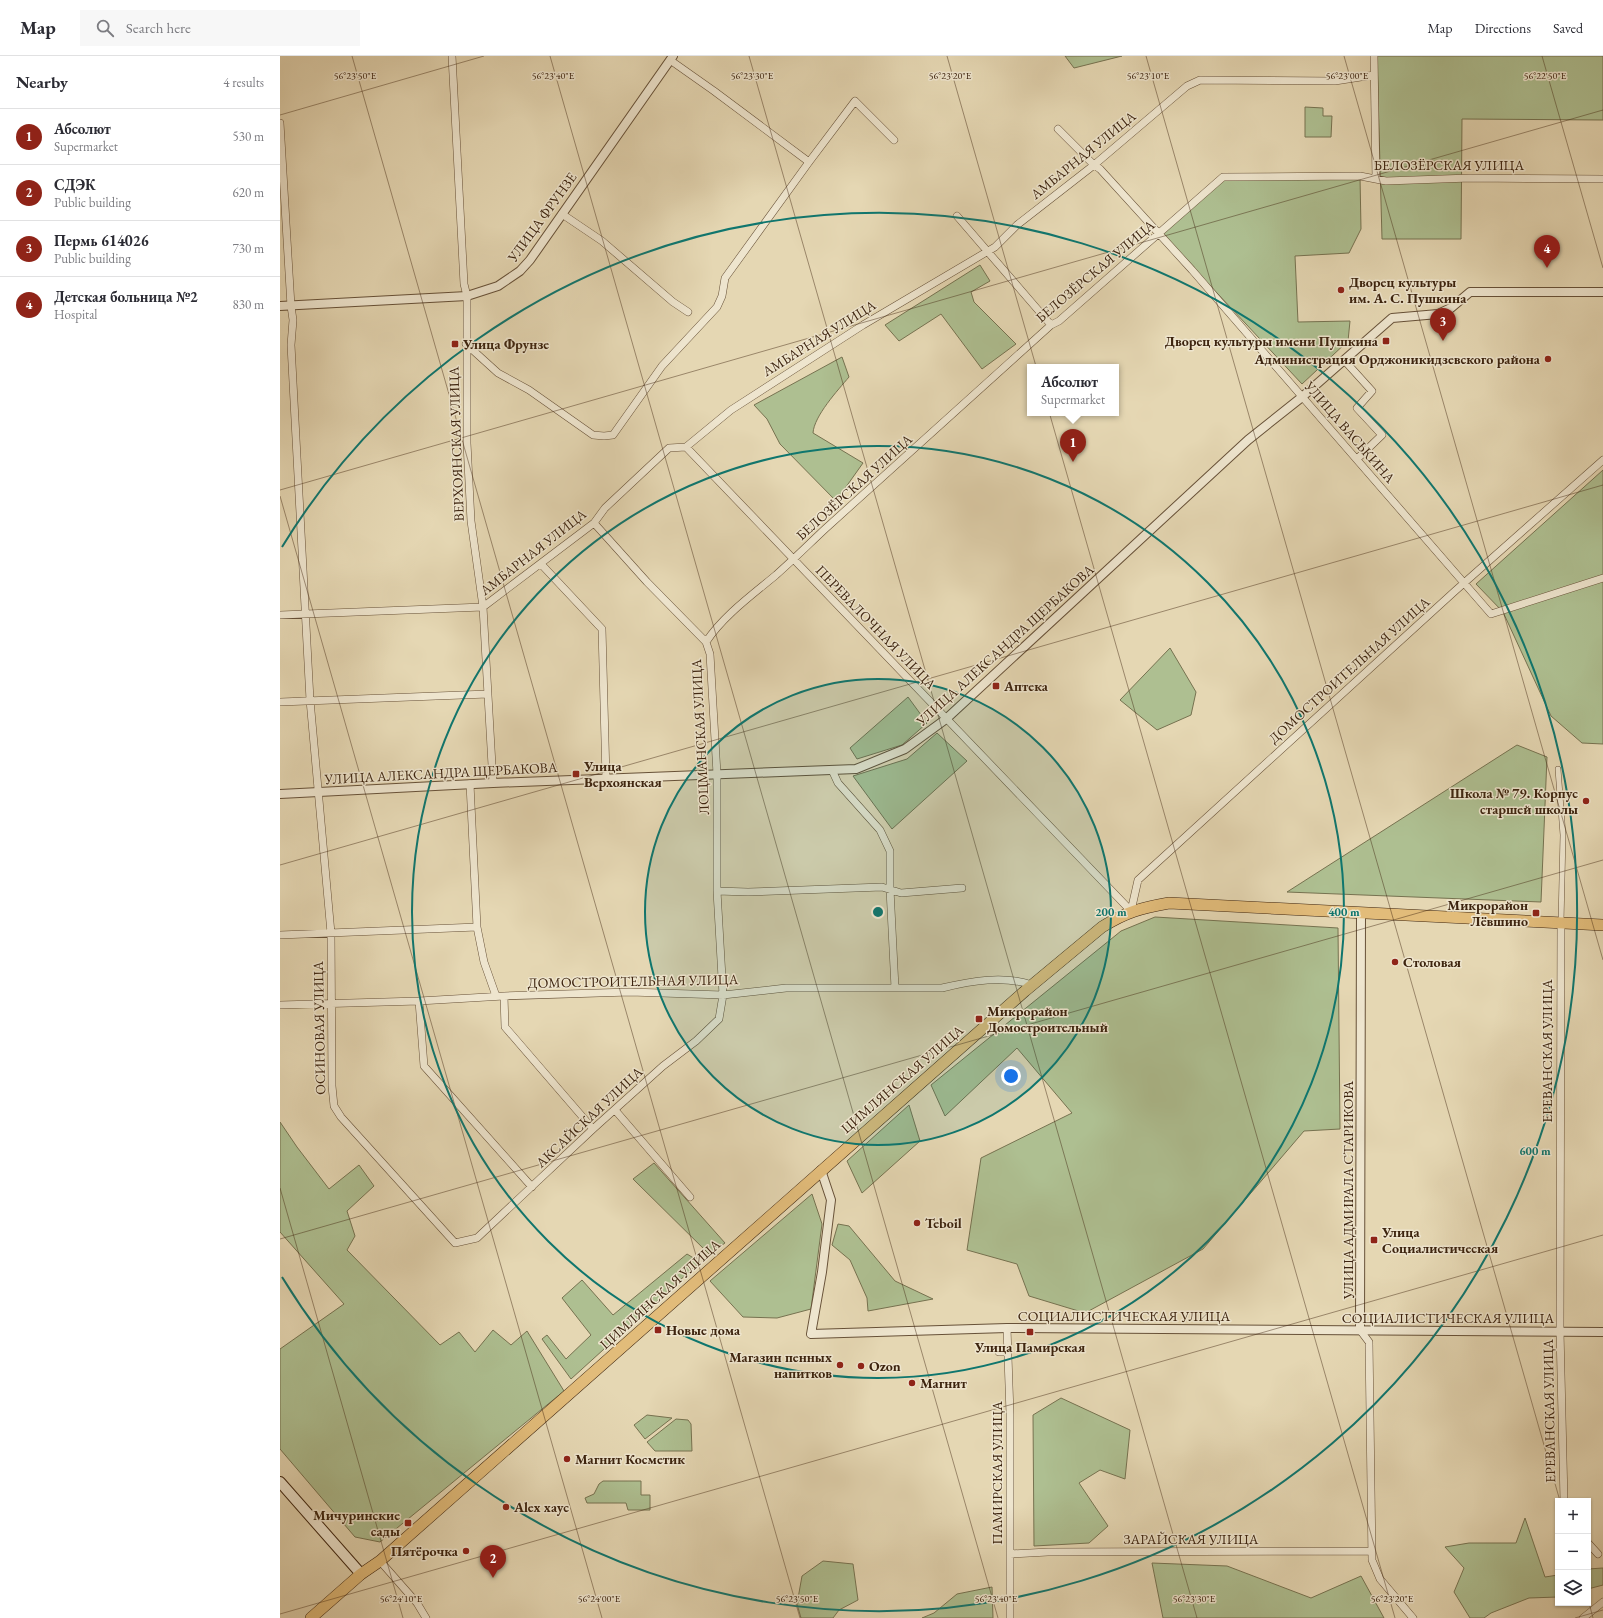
<!DOCTYPE html>
<meta charset="utf-8">
<style>
body{margin:0;font-family:"EB Garamond",serif;background:#f7f7f7;color:#2b2b33}
.controls{position:absolute;right:12px;bottom:12px;display:grid;overflow:hidden;border-radius:0px;box-shadow:0 1px 3px #0004}
.controls button{width:36px;height:36px;display:grid;place-items:center;padding:0;border:0;border-bottom:1px solid #e1e1e2;background:#fff;color:#2b2b33;font:20px sans-serif}
.you{position:absolute;left:731px;top:1020px;width:14px;height:14px;margin:-10px;border:3px solid #fff;border-radius:50%;background:#1a73e8;box-shadow:0 0 0 6px #1a73e833}
.badge{display:grid;place-items:center;width:26px;height:26px;border-radius:50%;background:#8f2418;color:#fff;font-size:13px;font-weight:700}
.pin{position:absolute;translate:-50% -33px;filter:drop-shadow(0 1px 2px #0008)}
.pin::after{content:'';position:absolute;top:21px;width:14px;height:12px;background:inherit;clip-path:polygon(0 0,100% 0,50% 100%)}
.popup{position:absolute;left:747px;top:308px;width:92px;height:52px;box-sizing:border-box;display:grid;place-content:center;border-radius:0px;background:#fff;filter:drop-shadow(0 1px 3px #0005);font-size:13px;white-space:nowrap;color:#7c7c81}
.popup b{font-size:15px;color:#2b2b33}
.popup::after{content:'';position:absolute;left:50%;top:100%;margin-left:-8px;border:8px solid transparent;border-top-color:#fff}
.list{margin:0;padding:0;list-style:none}
h2{display:flex;justify-content:space-between;align-items:center;height:52px;margin:0;padding:0 16px;font-size:17px}
h2 small{font-size:13px;font-weight:400;color:#7c7c81}
.list li{display:grid;grid-template-columns:26px 1fr auto;gap:12px;align-items:center;box-sizing:border-box;height:56px;padding:0 16px;border-top:1px solid #e1e1e2}
.list b{display:block;font-size:15px;white-space:nowrap}
.list p{margin:0;font-size:13px;white-space:nowrap;color:#7c7c81}
.list em{font-size:13px;font-style:normal;color:#7c7c81}
.icon{flex:none;width:22px;height:22px;fill:none;stroke:currentColor;stroke-width:2;stroke-linecap:round;stroke-linejoin:round}
.map{position:relative;flex:none;width:1323px;height:1562px;overflow:hidden}
header{display:flex;align-items:center;gap:24px;box-sizing:border-box;height:56px;padding:0 20px;background:#fff;border-bottom:1px solid #e1e1e2}
header strong{font-size:19px}
nav{display:flex;gap:22px;margin-inline-start:auto;font-size:14px}
.search{width:280px;height:36px;background:#f7f7f7;display:flex;align-items:center;gap:10px;box-sizing:border-box;padding:0 14px;border-radius:0px;color:#7c7c81;font-size:15px}
main{display:flex}
aside{flex:1;background:#fff}
.map>svg:first-child{display:block}
</style>
<header>
<strong>Map</strong>
<div class="search"><svg class="icon" aria-label="search" viewBox="0 0 24 24"><circle cx="10" cy="10" r="6"/><path d="M15 15l6 6"/></svg>Search here</div>
<nav><a>Map</a><a>Directions</a><a>Saved</a></nav>
</header>
<main>
<aside>
<h2>Nearby<small>4 results</small></h2>
<ul class="list">
<li><span class="badge">1</span><div><b>Абсолют</b><p>Supermarket</p></div><em>530 m</em></li>
<li><span class="badge">2</span><div><b>СДЭК</b><p>Public building</p></div><em>620 m</em></li>
<li><span class="badge">3</span><div><b>Пермь 614026</b><p>Public building</p></div><em>730 m</em></li>
<li><span class="badge">4</span><div><b>Детская больница №2</b><p>Hospital</p></div><em>830 m</em></li>
</ul>
</aside>
<div class="map">
<svg width="1323" height="1562" viewBox="0 0 1323 1562">
<rect width="100%" height="100%" fill="#e5d7b3"/>
<filter id="stains"><feTurbulence type="fractalNoise" baseFrequency=".005" numOctaves="4"/><feColorMatrix values="0 0 0 0 .2 0 0 0 0 .09 0 0 0 0 .02 0 0 0 .5 -.17"/></filter>
<radialGradient id="worn" r=".72"><stop offset=".6" stop-color="#630" stop-opacity="0"/><stop offset="1" stop-color="#630" stop-opacity=".3"/></radialGradient>
<path fill="#aebf91" stroke="#767250" d="M785,0H842L794,12Z
M1097,0H1323V64L1182,63L1181,183H1102Z
M1025,51L1043,52V60H1052L1051,81H1025Z
M1080,121L1081,173L1069,197L1015,200L1018,266L1070,265L1068,285L1022,328L881,177L941,124Z
M700,209L710,225L691,236L694,246L736,288L702,313L661,258L619,285L605,269Z
M562,301L569,321C558,334 534,360 533,377L583,407L556,445L500,388L487,363L474,349Z
M1323,414V688L1302,687L1271,660L1223,556L1196,528Z
M890,592L916,636L911,659L877,674L840,644Z
M628,641L647,667L622,689L577,703L570,692Z
M657,677L687,705L612,773L573,720L627,703Z
M1237,689L1267,701L1261,846L1007,836Z
M875,861L1058,872L1060,1073L1024,1075L923,1193L805,1257L749,1240L737,1208L687,1194L701,1102L792,1057L737,992L665,1060L651,1029L841,875Z
M629,1049L640,1085L582,1137L567,1105Z
M0,1066L17,1091L49,1133L79,1109L94,1130L67,1155L75,1180L67,1194L160,1289L179,1276L195,1296L213,1274L231,1289L247,1275L284,1335L100,1486L75,1481L0,1393V1293L64,1248L0,1176Z
M374,1107L445,1187L429,1198L353,1123Z
M532,1138L542,1168L531,1253L497,1262L463,1261L430,1225Z
M558,1168L569,1170L615,1225L653,1243L588,1255L587,1242L570,1204L552,1189Z
M407,1198L420,1206L291,1323L262,1283L267,1279L286,1303L311,1279L282,1242L302,1224L333,1259Z
M781,1342L850,1374L845,1423L820,1414L799,1427L828,1470L809,1487L754,1490L753,1359Z
M367,1359L392,1362L365,1383L354,1369Z
M396,1363L408,1364L411,1368L412,1395H375L367,1386Z
M323,1425H361V1439H370V1454H348L346,1447H307L305,1442L314,1438L319,1428Z
M1245,1462L1265,1521L1278,1519V1541L1249,1542L1211,1557L1204,1562H1190L1174,1536L1184,1512L1165,1491L1189,1487H1236Z
M543,1505L573,1508L578,1544L559,1554L553,1562H521L517,1548L522,1520Z
M872,1507L947,1510L1031,1542L1081,1520L1104,1562H883Z
M1323,1512V1529L1308,1533V1513Z
M712,1531L713,1562H642L654,1557L677,1538Z"/>
<g fill="none" stroke-linecap="round" stroke-linejoin="round">
<g stroke="#675138" stroke-width="6">
<path id="pedestrian" d="M1278,713L1283,779L1281,866"/>
</g>
<g stroke="#675138" stroke-width="8">
<path id="minor" d="M172,0L184,228L187,240V387L191,465L203,551L213,727
M1094,0L1096,123
M390,4L434,35L529,106
M0,67L11,250L13,264L11,289L30,644L51,877L52,1030L54,1050L61,1061L175,1187L197,1182L313,1073L383,1010L416,985L439,963L443,939L437,835V718L430,598L426,586L367,526L314,467
M778,73L814,109L820,113L912,214L1211,558L1323,522
M282,158L322,185L393,246L408,256
M677,160L771,269
M186,288L218,317L249,334L313,379L324,380L333,379L382,310L437,251L442,240L445,222L529,106L575,45L614,84
M1064,304L1092,335L1077,352L1102,379L1077,403
M406,391L851,855
M261,508L322,573L326,722
M0,559L203,551L314,467L325,452L389,392L406,391L451,354L583,269L715,191L737,169L814,109L907,30L920,24L1055,25L1094,19
M426,586C443,560 472,539 496,519C513,504 529,488 545,473L771,269L779,265L943,121L1080,120L1106,125L1190,122L1323,123
M0,646L208,638
M552,714L558,727L600,774L610,795V833L615,932
M190,728L197,871L204,906L216,940
M437,835L468,836L602,831L621,837L682,832
M851,855L858,824L1175,535L1323,404
M1281,866L1280,1275L1284,1445
M0,879L197,871
M224,940L225,971L313,1073
M139,945L144,1010L252,1131
M0,949L139,945L224,940L350,936L443,939L506,932H662C691,925 724,919 752,929
M335,1054L410,1141
M727,1272L730,1358V1562
M1080,1274L1089,1286L1092,1504L1100,1523L1133,1562
M719,1296H728
M1308,1487L1318,1498
M730,1498L768,1496L1091,1495
M100,1505L137,1547L146,1562
M1303,1562L1323,1546"/>
</g>
<g stroke="#675138" stroke-width="10">
<path id="tertiary" d="M0,250L187,240L218,230L240,215L250,204L393,0
M0,738L213,727L576,713L625,693L666,663L968,384L1022,341L1112,262L1158,258L1171,252L1190,236H1323
M541,1114L551,1144L542,1216L531,1278L727,1272L1323,1276
M1080,1274L1081,857"/>
</g>
<g stroke="#3d240f" stroke-width="12">
<path id="secondary" d="M0,1426L81,1518"/>
</g>
<g stroke="#3d240f" stroke-width="12">
<path id="primary" d="M31,1562L81,1518L100,1505L745,935L822,871C846,856 861,852 889,847L1323,869"/>
</g>
<use href="#pedestrian" stroke="#eee5ce" stroke-width="5"/>
<use href="#minor" stroke="#eee5ce" stroke-width="7"/>
<use href="#tertiary" stroke="#eee5ce" stroke-width="8"/>
<use href="#secondary" stroke="#eee5ce" stroke-width="10"/>
<use href="#primary" stroke="#e2bc7a" stroke-width="11"/>
</g>
<path fill="none" stroke="#3d240f" stroke-width="1" stroke-opacity="0.45" d="M72,0L520,1562M270,0L718,1562M469,0L917,1562M667,0L1115,1562M866,0L1280,1445M1064,0L1323,904M1262,0L1323,212M0,59L204,0M0,434L1323,54M0,440L322,1562M0,809L1323,429M0,1132L123,1562M0,1183L1323,804M1308,1543L1313,1562M0,1558L1323,1179M1295,1562L1323,1554"/>
<circle cx="598" cy="856" r="233" fill="#0f766e" fill-opacity=".12"/>
<g fill="none" stroke="#0f766e" stroke-width="2">
<circle cx="598" cy="856" r="233"/>
<circle cx="598" cy="856" r="466"/>
<path d="M2 491A699 699 0 1 1 2 1221"/>
</g>
<g fill="#8f2418" stroke="#eee5ce" stroke-width="1.5">
<circle cx="1061" cy="234" r="4"/>
<rect x="1102" y="281" width="8" height="8" rx="2"/>
<rect x="171" y="284" width="8" height="8" rx="2"/>
<circle cx="1268" cy="303" r="4"/>
<rect x="712" y="626" width="8" height="8" rx="2"/>
<rect x="292" y="714" width="8" height="8" rx="2"/>
<circle cx="1306" cy="745" r="4"/>
<rect x="1252" y="853" width="8" height="8" rx="2"/>
<circle cx="1115" cy="906" r="4"/>
<rect x="695" y="959" width="8" height="8" rx="2"/>
<circle cx="637" cy="1167" r="4"/>
<rect x="1090" y="1180" width="8" height="8" rx="2"/>
<rect x="374" y="1270" width="8" height="8" rx="2"/>
<rect x="746" y="1272" width="8" height="8" rx="2"/>
<circle cx="560" cy="1309" r="4"/>
<circle cx="581" cy="1310" r="4"/>
<circle cx="632" cy="1327" r="4"/>
<circle cx="287" cy="1403" r="4"/>
<circle cx="226" cy="1451" r="4"/>
<rect x="124" y="1463" width="8" height="8" rx="2"/>
<circle cx="186" cy="1495" r="4"/>
</g>
<g text-anchor="middle" dominant-baseline="central" stroke-width="3" stroke-linejoin="round" paint-order="stroke">
<g font-size="14" fill="#3d240f" stroke="#eee5ce">
<text transform="translate(803 99) rotate(-39)">АМБАРНАЯ УЛИЦА</text>
<text x="1169" y="109">БЕЛОЗЁРСКАЯ УЛИЦА</text>
<text transform="translate(262 161) rotate(-54)">УЛИЦА ФРУНЗЕ</text>
<text transform="translate(815 215) rotate(-40)">БЕЛОЗЁРСКАЯ УЛИЦА</text>
<text transform="translate(539 282) rotate(-32)">АМБАРНАЯ УЛИЦА</text>
<text transform="translate(1070 376) rotate(49)">УЛИЦА ВАСЬКИНА</text>
<text transform="translate(176 388) rotate(-92)">ВЕРХОЯНСКАЯ УЛИЦА</text>
<text transform="translate(574 431) rotate(-42)">БЕЛОЗЁРСКАЯ УЛИЦА</text>
<text transform="translate(253 496) rotate(-38)">АМБАРНАЯ УЛИЦА</text>
<text transform="translate(596 571) rotate(46)">ПЕРЕВАЛОЧНАЯ УЛИЦА</text>
<text transform="translate(725 589) rotate(-42)">УЛИЦА АЛЕКСАНДРА ЩЕРБАКОВА</text>
<text transform="translate(1069 614) rotate(-42)">ДОМОСТРОИТЕЛЬНАЯ УЛИЦА</text>
<text transform="translate(420 681) rotate(-93)">ЛОЦМАНСКАЯ УЛИЦА</text>
<text transform="translate(161 717) rotate(-3)">УЛИЦА АЛЕКСАНДРА ЩЕРБАКОВА</text>
<text transform="translate(353 925) rotate(-1)">ДОМОСТРОИТЕЛЬНАЯ УЛИЦА</text>
<text transform="translate(39 972) rotate(-91)">ОСИНОВАЯ УЛИЦА</text>
<text transform="translate(1267 995) rotate(-90)">ЕРЕВАНСКАЯ УЛИЦА</text>
<text transform="translate(622 1023) rotate(-41)">ЦИМЛЯНСКАЯ УЛИЦА</text>
<text transform="translate(309 1061) rotate(-43)">АКСАЙСКАЯ УЛИЦА</text>
<text transform="translate(1068 1134) rotate(-90)">УЛИЦА АДМИРАЛА СТАРИКОВА</text>
<text transform="translate(380 1238) rotate(-42)">ЦИМЛЯНСКАЯ УЛИЦА</text>
<text x="844" y="1260">СОЦИАЛИСТИЧЕСКАЯ УЛИЦА</text>
<text x="1168" y="1262">СОЦИАЛИСТИЧЕСКАЯ УЛИЦА</text>
<text transform="translate(1269 1355) rotate(-91)">ЕРЕВАНСКАЯ УЛИЦА</text>
<text transform="translate(717 1417) rotate(-90)">ПАМИРСКАЯ УЛИЦА</text>
<text x="911" y="1483">ЗАРАЙСКАЯ УЛИЦА</text>
</g>
<g font-size="14" font-weight="bold" fill="#3d240f" stroke="#eee5ce" text-anchor="start">
<text x="1069" y="226">Дворец культуры<tspan x="1069" dy="16">им. А. С. Пушкина</tspan></text>
<text x="1098" y="285" text-anchor="end">Дворец культуры имени Пушкина</text>
<text x="183" y="288">Улица Фрунзе</text>
<text x="1260" y="303" text-anchor="end">Администрация Орджоникидзевского района</text>
<text x="724" y="630">Аптека</text>
<text x="304" y="710">Улица<tspan x="304" dy="16">Верхоянская</tspan></text>
<text x="1298" y="737" text-anchor="end">Школа № 79. Корпус<tspan x="1298" dy="16">старшей школы</tspan></text>
<text x="1248" y="849" text-anchor="end">Микрорайон<tspan x="1248" dy="16">Лёвшино</tspan></text>
<text x="1123" y="906">Столовая</text>
<text x="707" y="955">Микрорайон<tspan x="707" dy="16">Домостроительный</tspan></text>
<text x="645" y="1167">Teboil</text>
<text x="1102" y="1176">Улица<tspan x="1102" dy="16">Социалистическая</tspan></text>
<text x="386" y="1274">Новые дома</text>
<text x="750" y="1291" text-anchor="middle">Улица Памирская</text>
<text x="552" y="1301" text-anchor="end">Магазин пенных<tspan x="552" dy="16">напитков</tspan></text>
<text x="589" y="1310">Ozon</text>
<text x="640" y="1327">Магнит</text>
<text x="295" y="1403">Магнит Косметик</text>
<text x="234" y="1451">Alex хаус</text>
<text x="120" y="1459" text-anchor="end">Мичуринские<tspan x="120" dy="16">сады</tspan></text>
<text x="178" y="1495" text-anchor="end">Пятёрочка</text>
</g>
</g>
<g font-size="10" text-anchor="middle" fill="#3d240f" stroke="#eee5ce" stroke-width="3" stroke-linejoin="round" paint-order="stroke">
<text x="75" y="23">56°23'50"E</text>
<text x="273" y="23">56°23'40"E</text>
<text x="472" y="23">56°23'30"E</text>
<text x="670" y="23">56°23'20"E</text>
<text x="868" y="23">56°23'10"E</text>
<text x="1067" y="23">56°23'00"E</text>
<text x="1265" y="23">56°22'50"E</text>
<text x="121" y="1546">56°24'10"E</text>
<text x="319" y="1546">56°24'00"E</text>
<text x="517" y="1546">56°23'50"E</text>
<text x="716" y="1546">56°23'40"E</text>
<text x="914" y="1546">56°23'30"E</text>
<text x="1112" y="1546">56°23'20"E</text>
</g>
<circle cx="598" cy="856" r="6" fill="#0f766e" stroke="#eee5ce" stroke-width="2"/>
<g font-size="12" text-anchor="middle" font-weight="bold" fill="#0f766e" stroke="#eee5ce" stroke-width="3" stroke-linejoin="round" paint-order="stroke">
<text x="831" y="860">200 m</text>
<text x="1064" y="860">400 m</text>
<text x="1255" y="1099">600 m</text>
</g>
<rect width="100%" height="100%" filter="url(#stains)"/>
<rect width="100%" height="100%" fill="url(#worn)"/>
</svg>
<div class="controls">
<button>+</button>
<button>−</button>
<button><svg class="icon" aria-label="layers" viewBox="0 0 24 24"><path d="M12 4l9 5-9 5-9-5zM3 14l9 5 9-5"/></svg></button>
</div>
<div class="you"></div>
<div class="pin badge" style="left:793px;top:406px">1</div>
<div class="popup"><b>Абсолют</b>Supermarket</div>
<div class="pin badge" style="left:213px;top:1522px">2</div>
<div class="pin badge" style="left:1163px;top:285px">3</div>
<div class="pin badge" style="left:1267px;top:212px">4</div>
</div>
</main>
